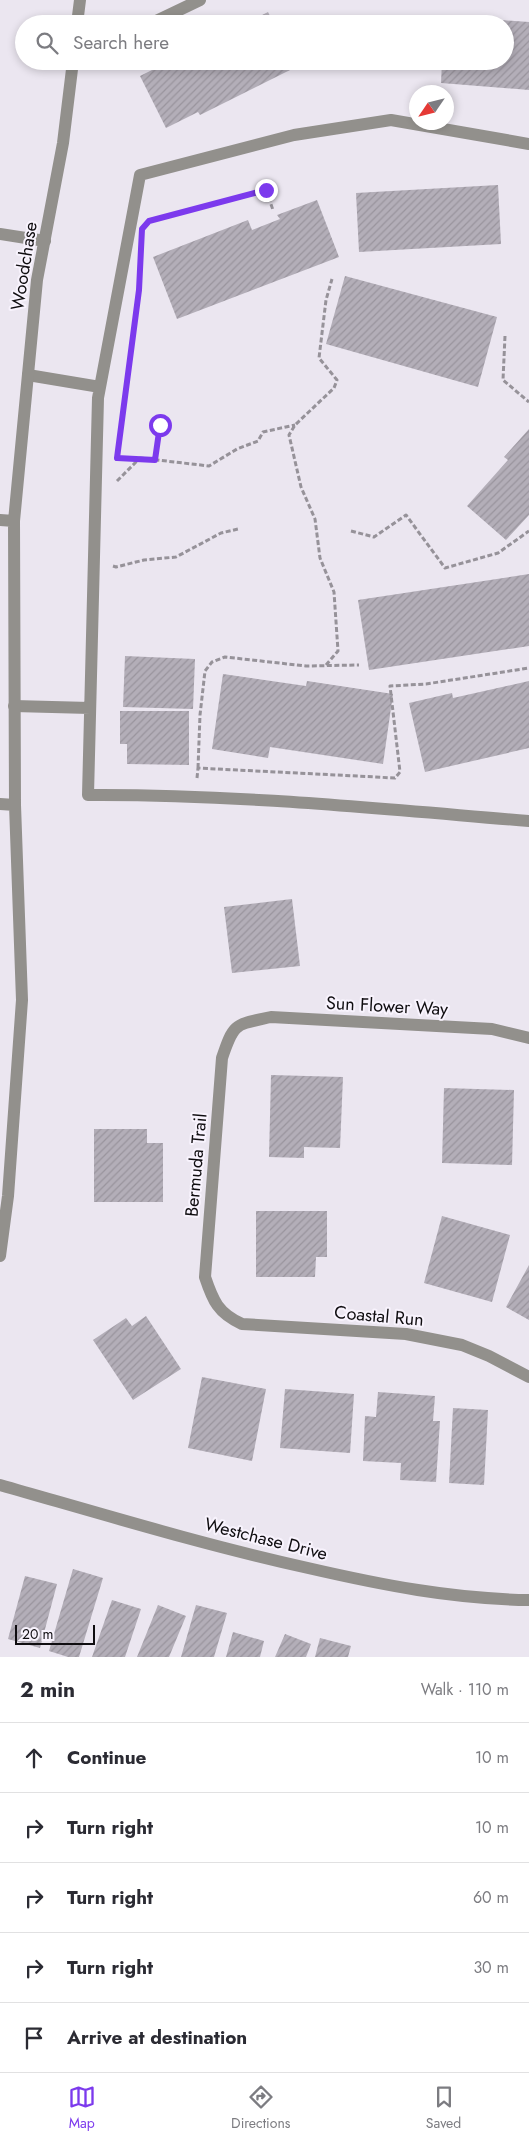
<!DOCTYPE html>
<meta charset="utf-8">
<style>
body{margin:0;font-family:Jost,sans-serif;background:#f7f7f7;color:#2b2b33}
.compass{position:absolute;left:409px;top:85px;width:45px;height:45px;border-radius:50%;background:#fff;box-shadow:0 2px 8px #0003;rotate:235deg}
.scale{position:absolute;left:15px;bottom:12px;width:80px;box-sizing:border-box;padding-left:5px;border:2px solid #0f0d10;border-top:0;font-size:14px;line-height:18px;white-space:nowrap;color:#0f0d10;-webkit-text-stroke:4px #f8f3fd;paint-order:stroke}
.stop{position:absolute;width:15px;height:15px;margin:-11px;border:4px solid #7c3aed;border-radius:50%;background:#fff}
.stop.end{background:#7c3aed;border-color:#fff;box-shadow:0 1px 5px #0008}
.list{margin:0;padding:0;list-style:none}
h2{display:flex;justify-content:space-between;align-items:center;height:65px;margin:0;padding:0 20px;font-size:21px}
h2 small{font-size:16px;font-weight:400;color:#7c7c81}
.list li{display:grid;grid-template-columns:32px 1fr auto;gap:15px;align-items:center;box-sizing:border-box;height:70px;padding:0 20px;border-top:1px solid #e1e1e2}
.list b{display:block;font-size:19px;white-space:nowrap}
.list em{font-size:16px;font-style:normal;color:#7c7c81}
.icon{flex:none;width:28px;height:28px;fill:none;stroke:currentColor;stroke-width:2;stroke-linecap:round;stroke-linejoin:round}
.map{position:relative;flex:none;width:529px;height:1657px;overflow:hidden}
.search{position:absolute;background:#fff;box-shadow:0 2px 8px #0003;left:15px;right:15px;top:15px;height:55px;display:flex;align-items:center;gap:12px;box-sizing:border-box;padding:0 18px;border-radius:28px;color:#7c7c81;font-size:19px}
.sheet{height:415px;background:#fff}
nav{display:flex;justify-content:space-around;align-items:center;box-sizing:border-box;height:70px;border-top:1px solid #e1e1e2;background:#fff;font-size:14px;color:#7c7c81}
nav a{display:grid;justify-items:center;gap:2px}
nav .on{color:#7c3aed}
.map>svg:first-child{display:block}
</style>
<div class="map">
<svg width="529" height="1657" viewBox="0 0 529 1657">
<defs>
<pattern id="building-hatch" width="6" height="6" patternUnits="userSpaceOnUse" patternTransform="scale(1.25)"><rect width="6" height="6" fill="#b3aeb8"/><path d="M-1 1l2-2M0 6l6-6M5 7l2-2" fill="none" stroke="#99949d"/></pattern>
</defs>
<rect width="100%" height="100%" fill="#ebe6f0"/>
<path fill="url(#building-hatch)" d="M268,12L274,24H245Z
M446,16L529,22V90L441,83L442,61H505V24H445Z
M170,61H293L296,67L200,115L198,112L166,128L140,76Z
M498,185L501,244L359,252L356,193Z
M317,200L339,257L177,319L153,257L248,220L252,230L280,219L277,215Z
M345,276L497,317L478,387L326,344Z
M529,429V515L506,540L467,506L508,460L504,457Z
M529,574V646L369,670L358,600Z
M125,656L195,659L193,709L123,707Z
M223,674L306,686L307,681L393,694L383,764L270,747L268,758L212,749Z
M529,681V748L425,772L409,703L452,693L453,698Z
M120,711H189V765L127,764V744H120Z
M292,899L300,966L232,973L224,907Z
M271,1075L343,1077L340,1148L304,1147V1158L269,1157Z
M444,1088L514,1090L512,1165L442,1163Z
M94,1129H147V1143H163V1202H94Z
M256,1211H327V1257H316L315,1277H256Z
M442,1216L510,1235L492,1302L424,1283Z
M529,1265V1320L506,1307Z
M146,1316L181,1369L133,1400L93,1340L126,1318L132,1326Z
M202,1377L266,1389L252,1461L188,1448Z
M285,1389L354,1394L350,1453L280,1448Z
M378,1392L435,1396L433,1421H440L436,1482L400,1480L401,1463L363,1461L365,1416L376,1417Z
M453,1408L488,1410L484,1485L449,1483Z
M73,1569L103,1578L79,1657H68L49,1651Z
M25,1576L57,1584L40,1648L8,1639Z
M112,1600L141,1609L125,1657H92Z
M158,1605L186,1616L169,1657H137Z
M196,1605L227,1613L214,1657H181Z
M233,1632L264,1641L260,1657H226Z
M285,1634L311,1644L306,1657H275Z
M320,1638L351,1646L348,1657H315Z"/>
<g fill="none" stroke-linecap="round" stroke-linejoin="round">
<path stroke="#969299" stroke-width="3" stroke-dasharray="5 2.5" stroke-linecap="butt" d="M266,190L273,210
M151,220L275,189
M505,336L503,380L529,402
M119,443L134,325
M117,458H140L209,466L237,449L258,441L263,432L295,425
M155,460L160,425
M117,481L140,458
M351,531L374,537L406,515L445,568L498,553L529,531
M113,566L116,567L144,560L176,557L221,533L238,529
M326,665L338,651L334,592L320,558L315,519L301,487L289,435L295,425L334,388L337,380L319,358L326,300L332,279
M198,768L200,715L205,671L212,662L225,657L306,666L359,665
M197,778L198,768L395,778L400,772L390,686L426,684L529,668"/>
<path stroke="#92908c" stroke-width="12" d="M150,24L200,0
M529,144L391,120L294,135L140,175L98,398L88,795C235,794 382,809 529,821
M0,234L45,241
M28,375L100,387
M14,706L90,708"/>
<path stroke="#92908c" stroke-width="12" d="M77,24L80,0
M0,520L14,521
M0,804L15,805
M529,1038L492,1029L271,1017C235,1025 234,1022 222,1058L205,1277C213,1301 218,1313 242,1324L406,1334L462,1345L489,1356L529,1377
M0,1256L8,1196L22,1000L15,805L14,521L37,280L63,143L73,61
M0,1485C102,1514 204,1545 308,1568C382,1585 453,1599 529,1600"/>
</g>
<g fill="none" stroke-linecap="round" stroke-linejoin="round">
<path stroke="#7c3aed" stroke-width="6" d="M160,425L155,460L117,458L139,290L142,229L149,221L266,190"/>
</g>
<g text-anchor="middle" dominant-baseline="central" stroke-width="4" stroke-linejoin="round" paint-order="stroke">
<g font-size="18" fill="#0f0d10" stroke="#f8f3fd">
<text transform="translate(24 266) rotate(-81)">Woodchase</text>
<text transform="translate(387 1006) rotate(3)">Sun Flower Way</text>
<text transform="translate(196 1165) rotate(-85)">Bermuda Trail</text>
<text transform="translate(379 1316) rotate(5)">Coastal Run</text>
<text transform="translate(266 1539) rotate(14)">Westchase Drive</text>
</g>
</g>
</svg>
<svg class="compass" viewBox="-18 -18 36 36"><path d="M0-13l5 13h-10z" fill="#e53935"/><path d="M0 13l5-13h-10z" fill="#7c7c81"/></svg>
<div class="scale">20 m</div>
<div class="stop" style="left:160px;top:425px"></div>
<div class="stop end" style="left:266px;top:190px"></div>
<div class="search"><svg class="icon" aria-label="search" viewBox="0 0 24 24"><circle cx="10" cy="10" r="6"/><path d="M15 15l6 6"/></svg>Search here</div>
</div>
<section class="sheet">
<h2>2 min<small>Walk · 110 m</small></h2>
<ul class="list">
<li><svg class="icon" aria-label="ahead" viewBox="0 0 24 24"><path d="M12 20V5M6 11l6-6 6 6"/></svg><div><b>Continue</b></div><em>10 m</em></li>
<li><svg class="icon" aria-label="right" viewBox="0 0 24 24"><path d="M7 20v-9h11M14 6l5 5-5 5"/></svg><div><b>Turn right</b></div><em>10 m</em></li>
<li><svg class="icon" aria-label="right" viewBox="0 0 24 24"><path d="M7 20v-9h11M14 6l5 5-5 5"/></svg><div><b>Turn right</b></div><em>60 m</em></li>
<li><svg class="icon" aria-label="right" viewBox="0 0 24 24"><path d="M7 20v-9h11M14 6l5 5-5 5"/></svg><div><b>Turn right</b></div><em>30 m</em></li>
<li><svg class="icon" aria-label="arrive" viewBox="0 0 24 24"><path d="M6 21V4h12l-3 4 3 4H6"/></svg><div><b>Arrive at destination</b></div></li>
</ul>
</section>
<nav>
<a class="on"><svg class="icon" aria-label="map" viewBox="0 0 24 24"><path d="M3 6l6-2 6 2 6-2v14l-6 2-6-2-6 2zM9 4v14M15 6v14"/></svg>Map</a>
<a><svg class="icon" aria-label="directions" viewBox="0 0 24 24"><path d="M12 3l9 9-9 9-9-9zM9 14v-3h6M13 9l2 2-2 2"/></svg>Directions</a>
<a><svg class="icon" aria-label="saved" viewBox="0 0 24 24"><path d="M7 4h10v16l-5-4-5 4z"/></svg>Saved</a>
</nav>
